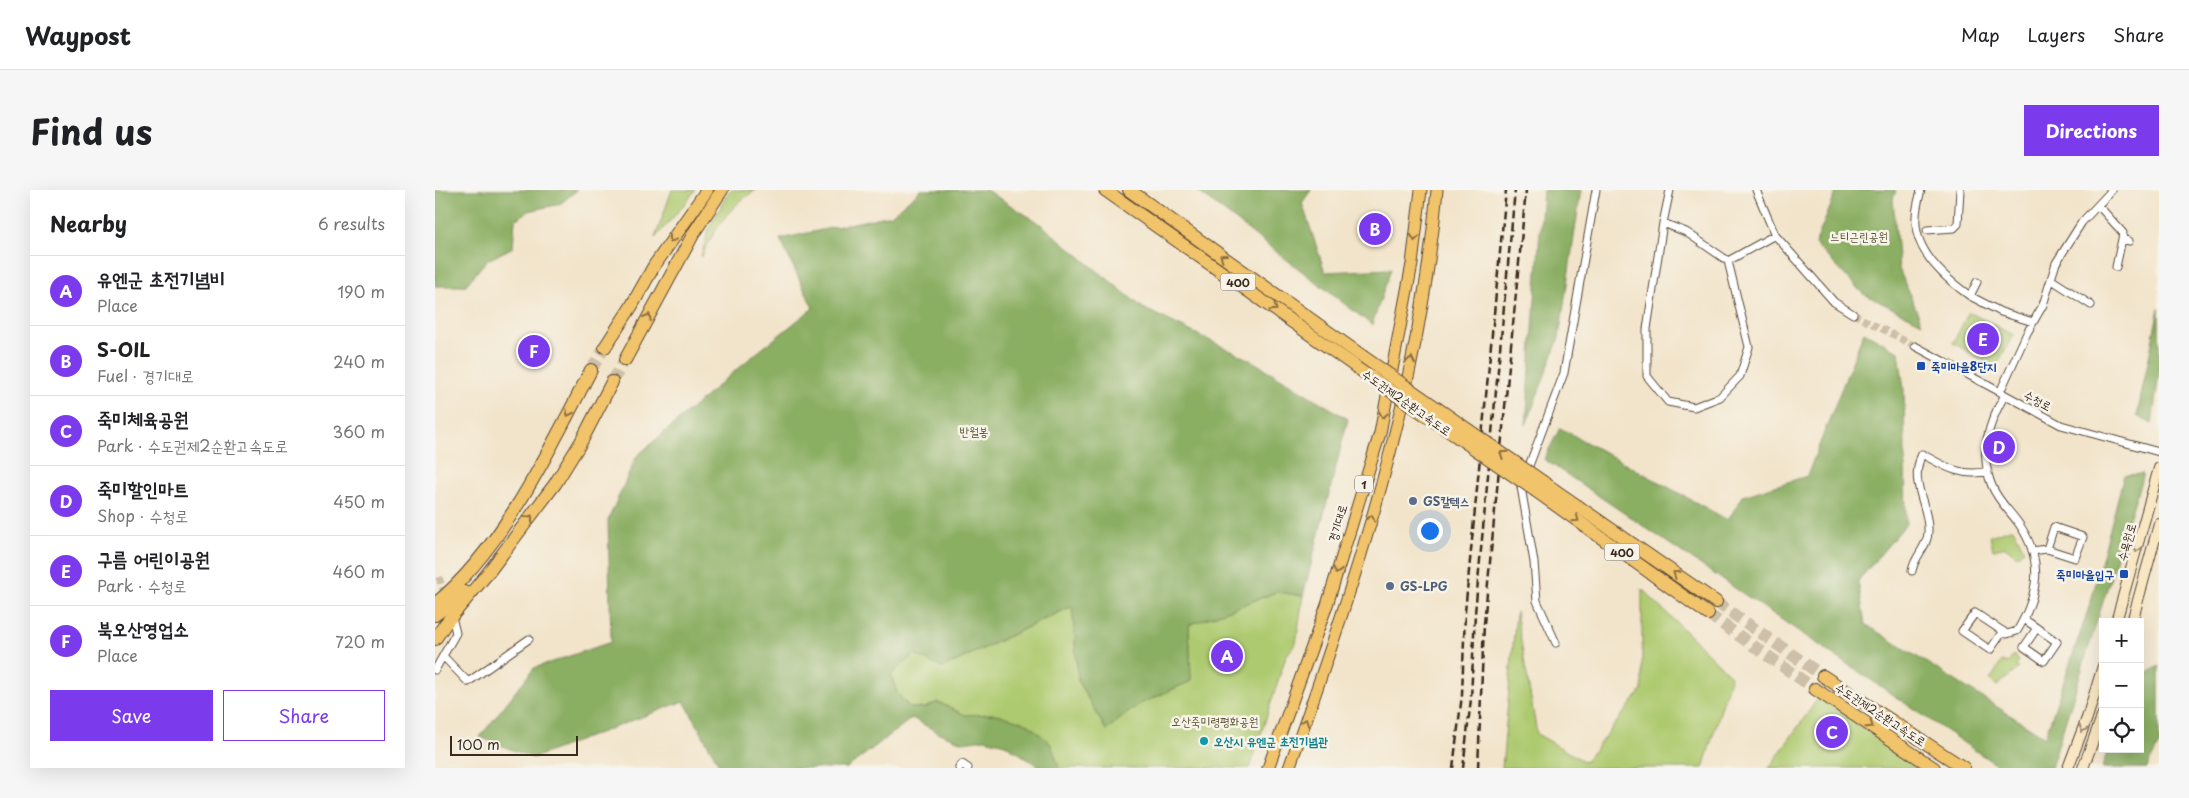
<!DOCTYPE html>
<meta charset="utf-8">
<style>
body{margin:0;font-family:"Playpen Sans","Poor Story",sans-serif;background:#f6f6f6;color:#202124}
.controls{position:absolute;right:15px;bottom:15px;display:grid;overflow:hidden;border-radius:0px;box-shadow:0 5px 20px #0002}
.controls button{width:45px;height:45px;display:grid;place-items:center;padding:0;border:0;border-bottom:1px solid #e0e0e0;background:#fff;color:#202124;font:25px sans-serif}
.scale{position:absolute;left:15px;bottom:12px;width:128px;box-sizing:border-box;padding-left:5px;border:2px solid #3b2a1e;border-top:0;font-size:14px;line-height:18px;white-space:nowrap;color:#3b2a1e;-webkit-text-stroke:4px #f7f3e8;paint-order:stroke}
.you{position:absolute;left:994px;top:340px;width:18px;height:18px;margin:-12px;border:4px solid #fff;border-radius:50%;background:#1a73e8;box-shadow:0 0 0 8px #1a73e833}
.badge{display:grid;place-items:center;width:32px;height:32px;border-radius:50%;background:#7c3aed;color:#fff;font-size:16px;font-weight:700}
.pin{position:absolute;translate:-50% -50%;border:2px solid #fff;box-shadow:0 1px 5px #0006}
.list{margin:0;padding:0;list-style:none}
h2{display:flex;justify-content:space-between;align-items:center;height:65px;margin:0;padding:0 20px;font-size:21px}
h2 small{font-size:16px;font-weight:400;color:#757577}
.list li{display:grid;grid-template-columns:32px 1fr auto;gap:15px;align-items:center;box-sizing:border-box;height:70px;padding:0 20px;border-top:1px solid #e0e0e0}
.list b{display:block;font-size:19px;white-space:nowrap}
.list p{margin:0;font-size:16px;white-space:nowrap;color:#757577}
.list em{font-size:16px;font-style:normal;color:#757577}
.actions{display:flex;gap:10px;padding:15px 20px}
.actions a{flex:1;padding:11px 0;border:1px solid #7c3aed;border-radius:0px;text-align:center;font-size:18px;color:#7c3aed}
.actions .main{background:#7c3aed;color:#fff}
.icon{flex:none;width:28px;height:28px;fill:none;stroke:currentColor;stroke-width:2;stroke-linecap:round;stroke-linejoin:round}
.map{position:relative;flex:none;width:1724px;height:578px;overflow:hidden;border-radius:0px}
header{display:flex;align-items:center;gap:30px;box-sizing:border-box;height:70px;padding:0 25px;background:#fff;border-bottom:1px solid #e0e0e0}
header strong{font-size:24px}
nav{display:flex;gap:28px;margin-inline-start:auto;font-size:18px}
.intro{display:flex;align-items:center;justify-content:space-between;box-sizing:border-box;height:120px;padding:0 30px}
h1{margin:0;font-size:35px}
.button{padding:12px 22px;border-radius:0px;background:#7c3aed;color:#fff;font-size:18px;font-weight:700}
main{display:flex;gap:30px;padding:0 30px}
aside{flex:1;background:#fff;border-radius:0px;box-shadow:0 5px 20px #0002}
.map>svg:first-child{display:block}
</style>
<header>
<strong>Waypost</strong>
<nav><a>Map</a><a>Layers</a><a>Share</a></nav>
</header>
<div class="intro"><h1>Find us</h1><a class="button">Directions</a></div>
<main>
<aside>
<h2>Nearby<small>6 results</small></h2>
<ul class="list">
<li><span class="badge">A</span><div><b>유엔군 초전기념비</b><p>Place</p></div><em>190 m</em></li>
<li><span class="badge">B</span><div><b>S-OIL</b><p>Fuel · 경기대로</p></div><em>240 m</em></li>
<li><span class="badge">C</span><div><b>죽미체육공원</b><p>Park · 수도권제2순환고속도로</p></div><em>360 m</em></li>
<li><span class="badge">D</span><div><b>죽미할인마트</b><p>Shop · 수청로</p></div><em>450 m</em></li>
<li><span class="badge">E</span><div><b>구름 어린이공원</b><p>Park · 수청로</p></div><em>460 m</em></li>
<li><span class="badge">F</span><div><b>북오산영업소</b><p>Place</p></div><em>720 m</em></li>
</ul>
<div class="actions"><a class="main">Save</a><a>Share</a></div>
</aside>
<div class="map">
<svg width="1724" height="578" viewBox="0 0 1724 578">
<rect width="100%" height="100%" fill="#f7f3e8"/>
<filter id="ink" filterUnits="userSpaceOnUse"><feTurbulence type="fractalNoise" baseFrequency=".02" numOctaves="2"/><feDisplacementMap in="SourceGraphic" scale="10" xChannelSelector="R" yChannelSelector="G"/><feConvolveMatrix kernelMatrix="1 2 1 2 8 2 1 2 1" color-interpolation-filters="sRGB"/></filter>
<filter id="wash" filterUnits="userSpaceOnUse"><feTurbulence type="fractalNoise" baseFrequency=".0096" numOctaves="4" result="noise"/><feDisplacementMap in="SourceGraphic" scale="20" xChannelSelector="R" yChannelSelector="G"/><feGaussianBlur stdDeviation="1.12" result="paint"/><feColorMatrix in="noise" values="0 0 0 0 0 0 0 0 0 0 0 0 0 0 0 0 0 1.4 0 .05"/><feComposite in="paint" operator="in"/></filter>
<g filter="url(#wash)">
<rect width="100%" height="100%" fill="#f2e4ca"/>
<path fill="#aeca70" stroke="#747a47" d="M237,0H260L253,10L220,48Z
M295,0H321C292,18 281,38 266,67L273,40Z
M1534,122L1578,145L1561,177L1518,153Z
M1578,338L1589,360L1582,366L1570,357L1558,360L1555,346Z
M1207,399L1296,486L1268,578H1067L1081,422L1102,544L1150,572L1207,500Z
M842,402L868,406L861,453L851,466L815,578H624L616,554L561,524L530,525L503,512L490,518H475L462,503L456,485L479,463L507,478L638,416L643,491L671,540L703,515L756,491L754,435Z
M1579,465L1584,471L1581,476L1584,478L1562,496L1555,490L1567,471L1573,473Z
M1384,507L1486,578H1334Z"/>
<path fill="#8aae62" stroke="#626c40" d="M0,0H142L125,14L94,21L80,30L78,57L51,71L30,96H0Z
M486,0H551L604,33L708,118L817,171L913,229L868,406L842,402L754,435L756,491L703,515L671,540L643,491L637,416L507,478L479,464L456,485L462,503L475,518H490L503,512L530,525L561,524L592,533L616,554L624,578H606L570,554L550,549L528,552L504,543L477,528L412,578H286L249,511L98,568L45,547L99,478L176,452L173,330L202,266L308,174L378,118L345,49L456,25Z
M761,0H876L867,13L890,82L956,79L937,135Z
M1108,0H1146L1124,148L1091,235Z
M1392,0H1461L1458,9L1464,79L1487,133L1427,103L1380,54L1401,3Z
M1724,118V183L1717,234L1702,226Z
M1429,142L1464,162L1469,200L1471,334L1423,391L1430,434L1610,547L1656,411L1689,285L1708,284L1616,578H1566L1109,269L1125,238L1293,330L1308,306L1372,286Z
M1724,476V554L1712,578H1667L1673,559H1705V488Z"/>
</g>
<g filter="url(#ink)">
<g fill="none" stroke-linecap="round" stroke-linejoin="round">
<path stroke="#cdbfa8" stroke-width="7" stroke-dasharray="7 3.5" stroke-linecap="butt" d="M1418,124L1480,156
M4,387L10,407"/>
<path stroke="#cdbfa8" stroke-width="12" stroke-dasharray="12 6" stroke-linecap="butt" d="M156,180L170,157
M177,192L190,170
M1281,412L1388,486
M1273,424L1380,499"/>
<g stroke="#564638" stroke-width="9">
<path id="street" d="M1235,0L1228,33L1251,42L1293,71L1340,45
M1321,0L1340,45L1399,112L1418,124
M1486,0C1484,9 1481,18 1481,27C1478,60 1511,89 1535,106
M1663,15L1688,43L1687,49L1694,51
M1228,33L1212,139V186L1233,212L1259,217L1285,207L1305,186L1314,157L1293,71
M1492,40L1519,38L1523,34L1525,0
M1681,77L1687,49
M1617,90L1656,115
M1542,92L1535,106L1566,122L1598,132
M1480,156L1626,235L1724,262
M1565,202L1592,143L1608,115L1621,73L1647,32L1677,0
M1619,337L1648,347L1640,368L1612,359Z
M1597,361L1612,359
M1477,381C1479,366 1493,357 1493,342C1495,316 1473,294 1487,264C1509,276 1527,288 1553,281
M1589,429L1622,452L1609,471L1589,457L1602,438
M1568,441L1555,460L1527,441L1540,423L1572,444L1582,441C1604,405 1609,370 1584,334C1575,321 1563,311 1557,296C1544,265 1553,233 1570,205
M1121,453L1102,411L1099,372L1086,297L1129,183L1161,0
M9,467L33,492L94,449
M0,480L21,443L18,431
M524,578L527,574L533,578"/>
</g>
<g stroke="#564638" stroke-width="12">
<path id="secondary" d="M1681,432L1724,278
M1697,432L1724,334
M1633,578L1652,528L1668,476
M1648,578L1668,524"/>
</g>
<g stroke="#564638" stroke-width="13">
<path id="primary" d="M833,578L892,415L945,243L977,74L986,0
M854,578C921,391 985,199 1002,0"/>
</g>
<g stroke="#564638" stroke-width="14">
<path id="highway" d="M670,0L934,186
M694,0L927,166
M170,157L196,117L219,76L272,0
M190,170L260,41L287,0
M1108,292L1281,412
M1101,301L1273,424
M0,414C68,359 116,257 156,180
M0,425L29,402
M0,449L11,433L53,383L120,294L146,252L177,192
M1388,486L1529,578
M1380,499L1499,578"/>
</g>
<use href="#street" stroke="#fff" stroke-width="7"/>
<use href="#secondary" stroke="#f9e7c3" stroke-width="10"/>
<use href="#primary" stroke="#f1c36a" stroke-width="11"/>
<use href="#highway" stroke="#f1c36a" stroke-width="12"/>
<path stroke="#3b2a1e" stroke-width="2.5" stroke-dasharray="8 4" stroke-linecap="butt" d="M1018,578L1027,505L1030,422L1071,0
M1028,578L1036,509L1040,423L1080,0
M1043,578L1049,434L1091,0"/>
<g stroke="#564638" stroke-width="14" stroke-linecap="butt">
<path id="highway-bridge" d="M927,166L1108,292
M934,186L1101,301"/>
</g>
<use href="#highway-bridge" stroke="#f1c36a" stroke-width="12"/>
</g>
<defs><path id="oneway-chevron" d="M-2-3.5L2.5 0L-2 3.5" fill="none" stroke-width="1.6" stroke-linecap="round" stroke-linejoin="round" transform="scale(1.25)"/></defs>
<g stroke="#8d6f40">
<use href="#oneway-chevron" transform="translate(980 48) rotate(98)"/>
<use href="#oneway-chevron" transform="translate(237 49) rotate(124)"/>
<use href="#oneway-chevron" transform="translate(788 67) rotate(-144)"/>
<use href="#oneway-chevron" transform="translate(839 118) rotate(35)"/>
<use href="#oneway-chevron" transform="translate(213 127) rotate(-62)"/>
<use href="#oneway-chevron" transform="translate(976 170) rotate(-78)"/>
<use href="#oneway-chevron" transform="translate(134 223) rotate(117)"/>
<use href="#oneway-chevron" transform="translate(948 225) rotate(101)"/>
<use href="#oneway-chevron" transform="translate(1068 264) rotate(-145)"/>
<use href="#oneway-chevron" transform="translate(95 328) rotate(-53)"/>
<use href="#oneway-chevron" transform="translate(936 328) rotate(-73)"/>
<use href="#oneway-chevron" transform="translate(1141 329) rotate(35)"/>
<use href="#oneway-chevron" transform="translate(902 381) rotate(107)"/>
<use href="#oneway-chevron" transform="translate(1241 384) rotate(-145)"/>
<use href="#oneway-chevron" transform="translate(870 532) rotate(-70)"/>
<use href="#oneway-chevron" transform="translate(1435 535) rotate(34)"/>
</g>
<g stroke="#9a8870">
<use href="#oneway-chevron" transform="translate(1702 359) rotate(106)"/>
<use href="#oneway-chevron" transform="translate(1648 539) rotate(111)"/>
</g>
</g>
<g fill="#1a4fb4" stroke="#f7f3e8" stroke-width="2">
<rect x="1481" y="171" width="10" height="10" rx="2.5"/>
<rect x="1684" y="379" width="10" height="10" rx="2.5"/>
</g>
<g fill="#5c6f8a" stroke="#f7f3e8" stroke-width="2">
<circle cx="978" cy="311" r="5"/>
<circle cx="955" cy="396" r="5"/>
</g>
<circle fill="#0f9aa8" stroke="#f7f3e8" stroke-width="2" cx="769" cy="551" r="5"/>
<g text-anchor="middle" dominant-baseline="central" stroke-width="5" stroke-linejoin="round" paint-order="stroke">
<g fill="#f7f3e8" stroke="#73665b" stroke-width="1">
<rect x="785.5" y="83.5" width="35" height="17" rx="4"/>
<rect x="920" y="285.5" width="18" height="17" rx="4"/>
<rect x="1169.5" y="353.5" width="35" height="17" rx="4"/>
</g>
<g font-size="11" font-weight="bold" fill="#3b2a1e">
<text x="803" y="92">400</text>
<text x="929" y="294">1</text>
<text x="1187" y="362">400</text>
</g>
<g font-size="12" fill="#585232" stroke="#f7f3e8">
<text x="1424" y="46">느티근린공원</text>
<text x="539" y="241">반월봉</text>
<text x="780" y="531">오산죽미령평화공원</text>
</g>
<g font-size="12" font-weight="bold" fill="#164399" stroke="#f7f3e8" text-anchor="start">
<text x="1496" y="176">죽미마을8단지</text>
<text x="1679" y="384" text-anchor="end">죽미마을입구</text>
</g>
<g font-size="12" fill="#3b2a1e" stroke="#f7f3e8">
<text transform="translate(1603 210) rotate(28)">수청로</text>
<text transform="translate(972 212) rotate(35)">수도권제2순환고속도로</text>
<text transform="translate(902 333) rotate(-73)">경기대로</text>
<text transform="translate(1691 352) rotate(-74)">수목원로</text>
<text transform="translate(1446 524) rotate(33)">수도권제2순환고속도로</text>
</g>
<g font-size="12" font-weight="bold" fill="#4e5e75" stroke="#f7f3e8" text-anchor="start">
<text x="988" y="311">GS칼텍스</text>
<text x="965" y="396">GS-LPG</text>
</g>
<g font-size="12" font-weight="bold" fill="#0d838f" stroke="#f7f3e8" text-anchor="start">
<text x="779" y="551">오산시 유엔군 초전기념관</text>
</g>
</g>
</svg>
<div class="controls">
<button>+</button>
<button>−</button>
<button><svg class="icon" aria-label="locate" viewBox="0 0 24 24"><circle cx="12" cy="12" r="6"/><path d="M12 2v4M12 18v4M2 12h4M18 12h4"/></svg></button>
</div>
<div class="scale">100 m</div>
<div class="you"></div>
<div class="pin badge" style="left:792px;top:466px">A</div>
<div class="pin badge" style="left:940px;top:39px">B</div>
<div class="pin badge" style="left:1397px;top:542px">C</div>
<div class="pin badge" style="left:1564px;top:257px">D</div>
<div class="pin badge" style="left:1548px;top:149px">E</div>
<div class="pin badge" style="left:99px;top:161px">F</div>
</div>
</main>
